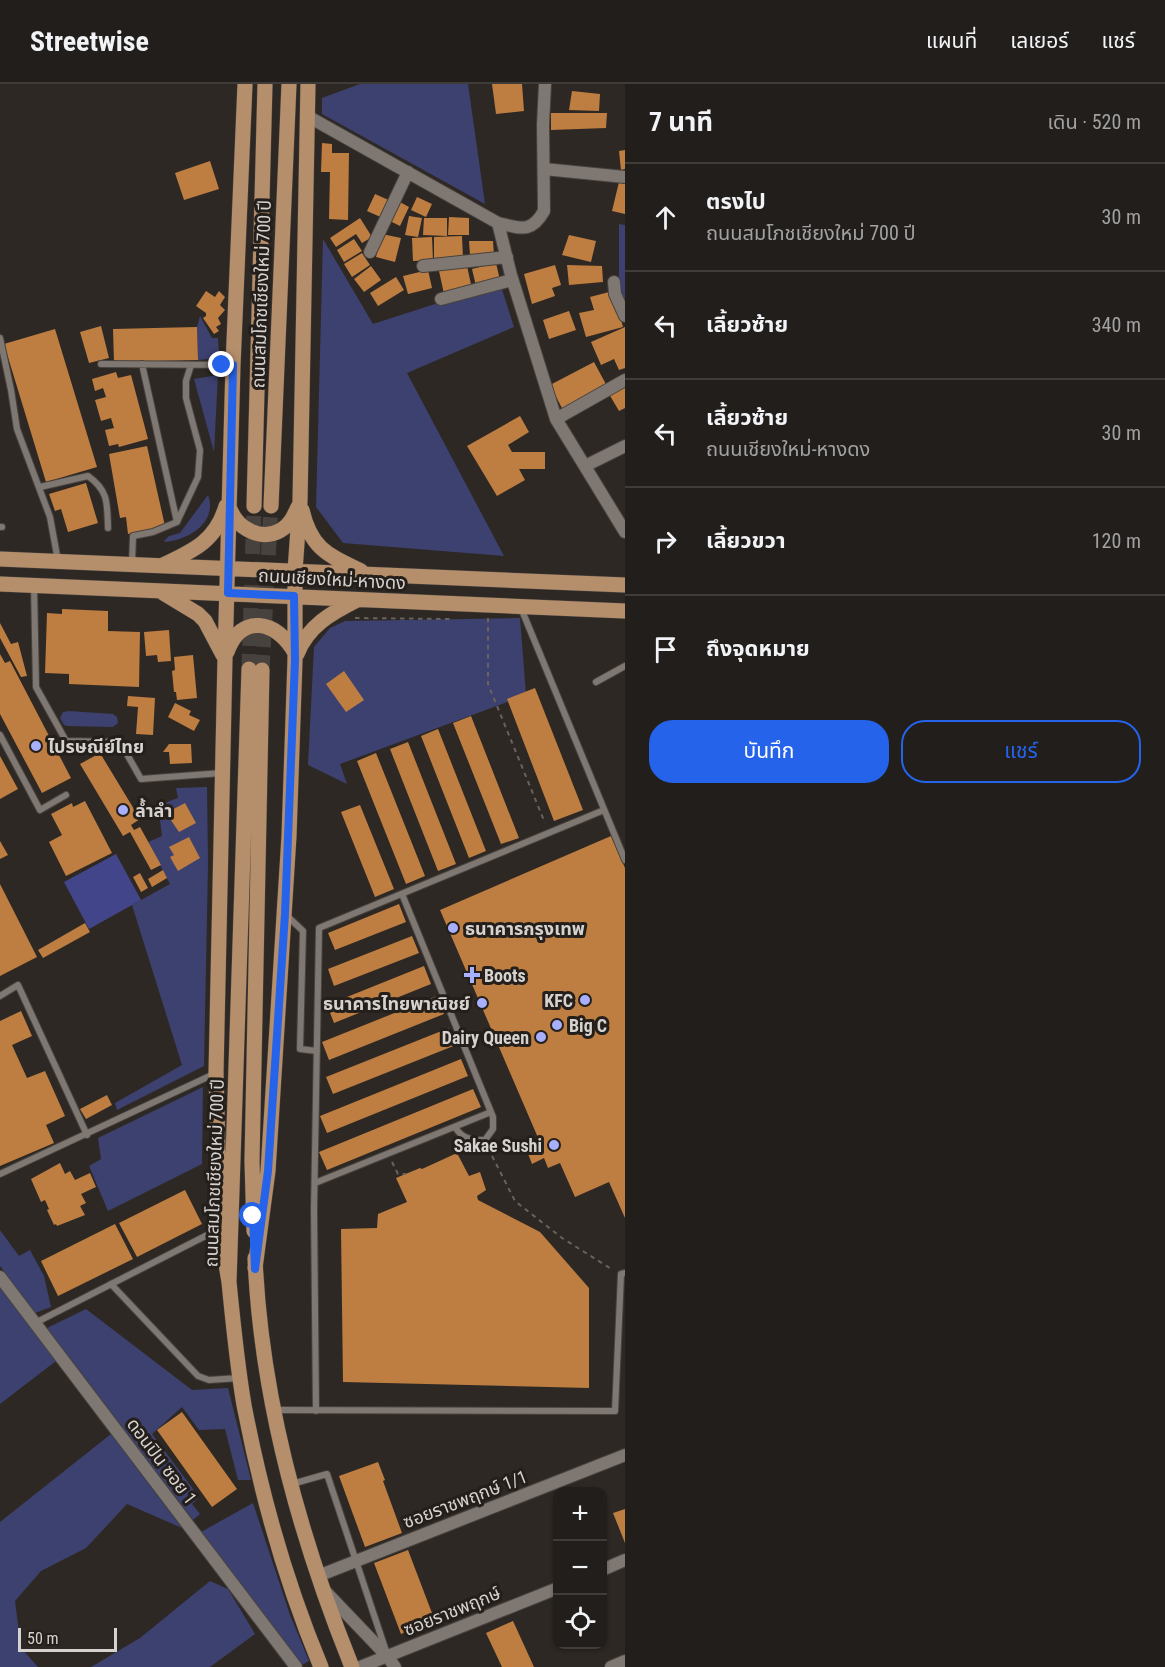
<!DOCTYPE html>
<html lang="th">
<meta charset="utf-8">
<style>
body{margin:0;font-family:"Roboto Condensed","Noto Sans Thai",sans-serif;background:#2a2724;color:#f1f3f6}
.controls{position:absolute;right:18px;bottom:18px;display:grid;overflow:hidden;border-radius:12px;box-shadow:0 2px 4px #0004}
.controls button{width:54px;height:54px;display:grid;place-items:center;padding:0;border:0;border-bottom:2px solid #3f3c3a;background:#221e1b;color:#f1f3f6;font:30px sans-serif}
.scale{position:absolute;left:18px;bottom:15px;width:99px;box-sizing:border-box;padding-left:6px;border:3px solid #d6d2cf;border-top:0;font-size:16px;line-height:21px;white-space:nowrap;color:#d6d2cf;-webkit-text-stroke:4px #241f1a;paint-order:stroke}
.stop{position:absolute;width:18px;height:18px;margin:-14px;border:4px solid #2563eb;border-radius:50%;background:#fff}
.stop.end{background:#2563eb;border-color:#fff;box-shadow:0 2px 6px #0008}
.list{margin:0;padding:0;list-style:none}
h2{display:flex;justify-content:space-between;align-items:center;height:78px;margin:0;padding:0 24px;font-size:26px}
h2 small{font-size:20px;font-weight:400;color:#a2a2a3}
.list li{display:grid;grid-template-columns:39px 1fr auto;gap:18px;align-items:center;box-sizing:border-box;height:108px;padding:0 24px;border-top:2px solid #3f3c3a}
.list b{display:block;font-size:22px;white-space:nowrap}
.list p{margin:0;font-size:20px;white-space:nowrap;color:#a2a2a3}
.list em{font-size:20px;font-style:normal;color:#a2a2a3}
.actions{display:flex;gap:12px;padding:18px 24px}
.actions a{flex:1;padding:14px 0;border:2px solid #2563eb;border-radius:24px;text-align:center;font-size:21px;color:#2563eb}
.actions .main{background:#2563eb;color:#fff}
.icon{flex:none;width:33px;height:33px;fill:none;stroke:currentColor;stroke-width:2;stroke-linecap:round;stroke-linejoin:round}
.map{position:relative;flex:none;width:625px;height:1583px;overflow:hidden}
header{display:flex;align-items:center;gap:36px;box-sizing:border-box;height:84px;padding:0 30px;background:#221e1b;border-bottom:2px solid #3f3c3a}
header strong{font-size:28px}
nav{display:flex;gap:33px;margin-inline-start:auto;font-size:21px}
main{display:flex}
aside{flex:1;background:#221e1b}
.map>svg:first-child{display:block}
</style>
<header>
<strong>Streetwise</strong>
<nav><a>แผนที่</a><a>เลเยอร์</a><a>แชร์</a></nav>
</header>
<main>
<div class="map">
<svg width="625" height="1583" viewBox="0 0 625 1583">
<rect width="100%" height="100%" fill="#2e2824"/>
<path fill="#3d416f" d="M360,0H468L485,120L322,30V14Z
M619,140L625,141V222L619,209Z
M323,155L373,240L500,199L514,243L407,289L504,472L343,459L316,423Z
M200,232L212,254H218L219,274L198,276L197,243Z
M218,291L214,368L194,295Z
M208,411C218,438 189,456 165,458L164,457L169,452L180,449Z
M520,534L526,611L340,680L347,700L308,681L314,563L330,544L345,537Z
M69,627L113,630L117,633L118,639L113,643L68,642L64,641L60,634L63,628Z
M207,703L208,780L204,982L117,1026L115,1019L182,981L132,821L170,800L148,758L162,752L158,721L178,714L176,704Z
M203,1003L202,1080L108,1127L89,1082L101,1075L98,1054Z
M0,1146L19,1172L30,1166L44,1192L51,1223L35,1229L0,1182Z
M0,1204L56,1277L0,1320Z
M86,1225L192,1306L228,1304L251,1396H238L225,1345L199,1346L182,1323L152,1350L199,1413L192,1420L200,1430L193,1436L47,1244Z
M111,1350L182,1444L127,1420L86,1464L41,1487L15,1517L21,1564L38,1583H0V1438Z
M253,1419L290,1531L309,1577L302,1581L201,1448Z
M210,1497L228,1505L255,1550L210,1583H91L140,1554Z"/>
<path fill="#43458a" d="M116,770L141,816L89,845L64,798Z"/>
<path fill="#be7e41" d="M492,0H522L524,27L496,30Z
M572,7L600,10L599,27L569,26Z
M551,29H607L606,44L551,46Z
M322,59L332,60V69H349L348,136L329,135L330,88H321Z
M625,66V85L621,86L619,67Z
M210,77L219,105L184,116L175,89Z
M619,98L625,100V130L612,127Z
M375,110L393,118L385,135L367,127Z
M417,113L432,120L426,133L411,126Z
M398,117L409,123L400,142L388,136Z
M409,132L422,134L418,153L405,151Z
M449,133L469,134V151H448Z
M360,134L372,153L362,159L356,150L336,163L330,154Z
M424,134H447V152L423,151Z
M382,150L401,154L395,178L376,173Z
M569,151L596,157L591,178L562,171Z
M462,152L463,174L434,176V153Z
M432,153L433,176L413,177L412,154Z
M354,155L362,167L344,178L337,166Z
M469,157H493L494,171H470Z
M362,169L370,181L352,193L344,180Z
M496,179L500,196L476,202L472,185Z
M555,181L561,201L552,204L555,212L532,220L524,190Z
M567,181L602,182L603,198L569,201Z
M371,182L381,196L364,208L354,195Z
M467,182L472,205L444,210L439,187Z
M428,186L432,204L408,210L403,192Z
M396,193L404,206L378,222L370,209Z
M206,207L215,213L219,207L225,213L220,221L225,226L218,234L221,240L216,243L219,247L214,250L203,234L206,232V229L196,222Z
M613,207L623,243L586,253L579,229L594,226L590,213Z
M569,227L576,246L549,255L543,236Z
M101,242L109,274L89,279L80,248Z
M197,243L198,276L114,278L113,245Z
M625,243V284L619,286L614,275L601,281L591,258Z
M55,245L97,383L46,398L4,260Z
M594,278L608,304L564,328L550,301Z
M116,288L118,294L131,291L148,355L119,363L118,360L109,362L105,346L114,344L111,334L101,337L95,316L106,313L103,304L95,307L92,295Z
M625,302V324L619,327L609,310Z
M520,332L529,348L508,361L512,368H545V385H519L525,396L497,412L467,362Z
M147,362L165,442L128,450L126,433L120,434L109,370Z
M86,399L98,439L68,448L61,425L55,427L49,410Z
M62,525L108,527V547L140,548L139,603L69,600V590L45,589L47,529L62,530Z
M0,539L11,560L18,558L27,592L21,593L0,554Z
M169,546L171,577L158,578L157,571L146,572L144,548Z
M0,570L5,579L10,577L71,694L42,709L0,630Z
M193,571L197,614L177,616L176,608H174L172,587L175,586L174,573Z
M344,587L364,616L346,628L326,600Z
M535,604L583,726L554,737L507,615Z
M128,612L155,614L153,651L136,650L138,623L127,622Z
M175,619L191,627L189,631L200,636L194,647L168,633Z
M471,632L519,754L501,760L453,639Z
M438,645L486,767L469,774L421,652Z
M408,658L456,780L438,787L390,665Z
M169,660H191L192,679L170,680L169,668H163Z
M100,669L140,735L131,741L134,746L140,743L161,781L151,786L130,748L123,752L80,680Z
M376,669L425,792L406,800L357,677Z
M0,672L18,705L0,715Z
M85,717L112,769L66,792L49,758L62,751L51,730L72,719L73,723Z
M185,719L196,739L179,748L166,729Z
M360,721L394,805L375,813L341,728Z
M611,752L625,784V1134L609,1098L575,1113L560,1079L548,1084L544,1074L532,1080L525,1062L539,1056L440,826Z
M189,753L200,774L178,787L170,773L174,771L169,763Z
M0,757L8,771L0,775Z
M163,786L167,794L152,803L148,795Z
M140,789L148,804L141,808L133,793Z
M0,800L37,873L0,892Z
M399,820L406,838L335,866L328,849Z
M85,839L90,848L43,874L38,866Z
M412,852L419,869L334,902L328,885Z
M424,882L431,900L334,939L327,921Z
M437,912L444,930L329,976L322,958Z
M21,927L32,952L12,961L27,994L45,987L65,1032L46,1041L54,1059L0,1082V937Z
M449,944L456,961L333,1010L326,993Z
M461,975L468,992L327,1049L320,1032Z
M473,1005L481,1023L327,1086L319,1068Z
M107,1011L112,1021L86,1035L80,1025Z
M457,1069L469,1092L480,1088L486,1106L477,1112L478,1116L540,1148L589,1204V1304L343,1298L341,1145L377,1144L378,1130L407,1118L396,1094L420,1084L422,1085Z
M60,1079L65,1090L70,1087L75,1096L90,1089L96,1103L81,1110L86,1119L80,1122L85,1131L57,1142L56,1140L54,1141L47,1126L49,1125L45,1116L41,1118L31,1095Z
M185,1106L202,1140L137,1173L119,1139Z
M115,1140L133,1175L58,1212L41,1177Z
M182,1328L237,1405L212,1423L157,1346Z
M378,1378L385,1396L383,1397L402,1449L365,1463L339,1392Z
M625,1425V1459L613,1429Z
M408,1466L435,1537L401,1550L374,1479Z
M513,1537L534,1583H502L486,1549Z"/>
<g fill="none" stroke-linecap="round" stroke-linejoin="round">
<path stroke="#47423e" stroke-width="15" stroke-dasharray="15 8" stroke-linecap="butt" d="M249,585L254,422
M262,586L271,422"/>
<g stroke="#48433f" stroke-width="8">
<path id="service" d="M0,254L11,306L17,345L50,433L58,477
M101,280L232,281
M142,280L177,438
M40,403L88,392C109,407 107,420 108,444
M0,443H2
M132,480L133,452L153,448L177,438L198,393L200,366L186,314V297L191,281
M34,502L36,603L66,657L120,658L141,695L222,689
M521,524L625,776
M596,598L625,582
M0,651L40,726L66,711
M402,810L493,1033V1045L485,1056C472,1056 462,1055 455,1043
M286,831L303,847L300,965L317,967
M0,912L18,901L87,1051
M0,1090L214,990
M315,1099L491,1028
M111,1200L198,1292L209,1296L239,1294
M35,1239L219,1145
M275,1326L615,1327L621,1190L625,1189
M316,1327L314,1125L319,844L604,726
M292,1400L327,1390L386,1567"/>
</g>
<g stroke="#48433f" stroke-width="14">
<path id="minor" d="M309,33L498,139C520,144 531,150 544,127L543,41L545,0
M544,85L625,93
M498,139L511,191L556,335L625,448
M370,168L408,88
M423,182L507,173
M614,198L615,210L625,232
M441,215L512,196
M556,335L625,296
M585,382L625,362
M0,1193L296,1583
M602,1486L625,1476
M318,1492L625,1371
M324,1506L387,1572L395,1583
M360,1583L558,1504
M611,1583L625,1577"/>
</g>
<g stroke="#48433f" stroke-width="16">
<path id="primary" d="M254,422L265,0
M271,422L289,0
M230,425C237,444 261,458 281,446C290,441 294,432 298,423
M302,426C311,465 328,471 361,487
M0,475L625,501
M163,481C193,467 216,457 226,422
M0,500L625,527
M160,507L198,530L205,537L223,571
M227,568C241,529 277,536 295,569
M297,570C308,542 331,529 357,516
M249,585L229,1198C233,1239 237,1280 244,1321C261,1410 286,1499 321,1583
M254,1147L252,1077L262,586
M255,1174C261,1314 300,1454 352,1583
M255,1184L268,1087L289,752L295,576V487L300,417L308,0
M229,1198L220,1145L216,989L225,574L233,281L245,0"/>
</g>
<path stroke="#68635f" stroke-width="2" stroke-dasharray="4.5 4.5" stroke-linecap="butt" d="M355,534L451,535
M488,534V600L545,739
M488,1064L515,1117L562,1154L613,1186
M392,1078L398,1090H406"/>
<use href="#service" stroke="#7e7772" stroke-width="6"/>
<use href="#minor" stroke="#7e7772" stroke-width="12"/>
<use href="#primary" stroke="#b58e6b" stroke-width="15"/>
</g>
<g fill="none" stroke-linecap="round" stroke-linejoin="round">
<path stroke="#2563eb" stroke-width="8" d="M222,281H233L228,509L294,512L295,576L285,830L268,1087L255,1185L253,1132"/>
</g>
<g fill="#a8b0fc" stroke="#241f1a" stroke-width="2">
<circle cx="36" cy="662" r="6"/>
<circle cx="123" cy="726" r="6"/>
<circle cx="453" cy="844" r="6"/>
<path d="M469 882h6v6h6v6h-6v6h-6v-6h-6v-6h6z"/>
<circle cx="585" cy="916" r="6"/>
<circle cx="482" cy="919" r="6"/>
<circle cx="557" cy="941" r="6"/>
<circle cx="541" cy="953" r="6"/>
<circle cx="554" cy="1061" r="6"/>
</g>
<g text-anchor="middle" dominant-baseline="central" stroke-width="6" stroke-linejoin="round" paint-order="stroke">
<g font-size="18" fill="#d6d2cf" stroke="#241f1a">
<text transform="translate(261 210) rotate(-88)">ถนนสมโภชเชียงใหม่ 700 ปี</text>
<text transform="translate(332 495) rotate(3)">ถนนเชียงใหม่-หางดง</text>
<text transform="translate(214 1089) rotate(-88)">ถนนสมโภชเชียงใหม่ 700 ปี</text>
<text transform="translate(162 1377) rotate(53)">ดอนปิน ซอย 1</text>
<text transform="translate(465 1415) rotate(-21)">ซอยราชพฤกษ์ 1/1</text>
<text transform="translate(452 1527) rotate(-22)">ซอยราชพฤกษ์</text>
</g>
<g font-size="18" font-weight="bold" fill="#d6d2cf" stroke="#241f1a" text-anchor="start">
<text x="48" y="662">ไปรษณีย์ไทย</text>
<text x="135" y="726">ล้ำลำ</text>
<text x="465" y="844">ธนาคารกรุงเทพ</text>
<text x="484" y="891">Boots</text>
<text x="573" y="916" text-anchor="end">KFC</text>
<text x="470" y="919" text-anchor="end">ธนาคารไทยพาณิชย์</text>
<text x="569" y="941">Big C</text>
<text x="529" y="953" text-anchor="end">Dairy Queen</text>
<text x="542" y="1061" text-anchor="end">Sakae Sushi</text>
</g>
</g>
</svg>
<div class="controls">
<button>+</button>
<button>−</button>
<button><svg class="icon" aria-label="locate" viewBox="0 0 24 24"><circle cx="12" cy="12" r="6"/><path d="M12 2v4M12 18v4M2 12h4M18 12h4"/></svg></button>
</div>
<div class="scale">50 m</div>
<div class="stop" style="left:253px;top:1132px"></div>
<div class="stop end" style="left:222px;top:281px"></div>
</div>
<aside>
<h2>7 นาที<small>เดิน · 520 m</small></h2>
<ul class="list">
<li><svg class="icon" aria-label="ahead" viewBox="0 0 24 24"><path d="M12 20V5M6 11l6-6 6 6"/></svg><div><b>ตรงไป</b><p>ถนนสมโภชเชียงใหม่ 700 ปี</p></div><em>30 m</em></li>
<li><svg class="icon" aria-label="left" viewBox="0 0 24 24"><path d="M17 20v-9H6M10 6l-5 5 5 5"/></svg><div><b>เลี้ยวซ้าย</b></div><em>340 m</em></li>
<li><svg class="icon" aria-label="left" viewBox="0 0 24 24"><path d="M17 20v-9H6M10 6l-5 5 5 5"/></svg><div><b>เลี้ยวซ้าย</b><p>ถนนเชียงใหม่-หางดง</p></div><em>30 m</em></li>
<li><svg class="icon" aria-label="right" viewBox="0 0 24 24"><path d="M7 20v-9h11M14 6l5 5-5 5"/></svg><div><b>เลี้ยวขวา</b></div><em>120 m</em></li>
<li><svg class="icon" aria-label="arrive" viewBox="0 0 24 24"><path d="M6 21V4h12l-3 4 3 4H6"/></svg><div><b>ถึงจุดหมาย</b></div></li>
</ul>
<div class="actions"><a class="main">บันทึก</a><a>แชร์</a></div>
</aside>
</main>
